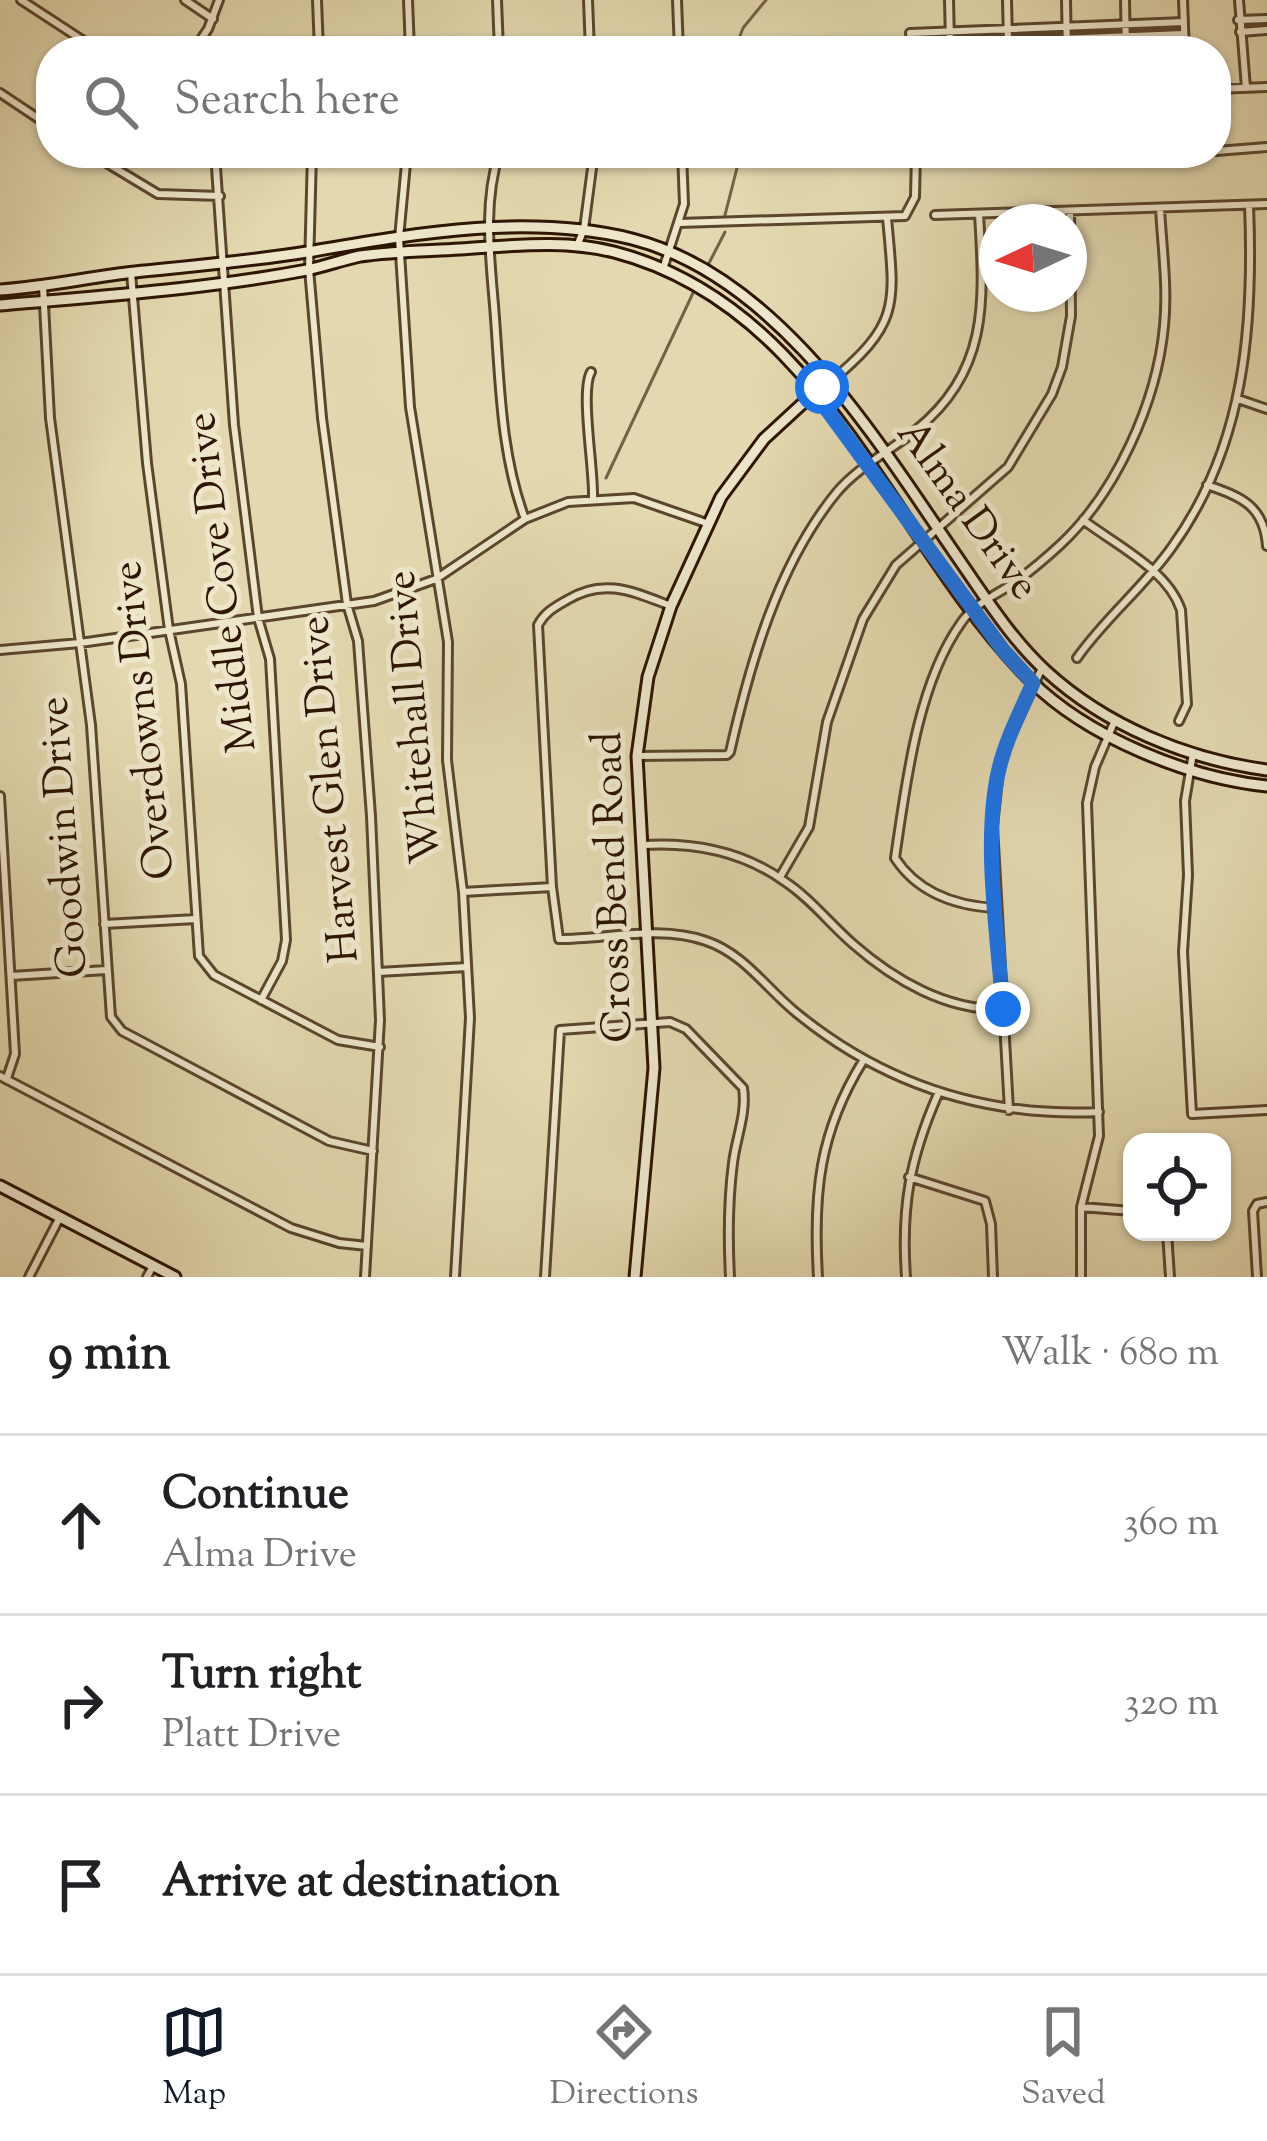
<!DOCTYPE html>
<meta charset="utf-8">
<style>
body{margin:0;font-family:"Sorts Mill Goudy",serif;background:#f6f6f6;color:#202124}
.controls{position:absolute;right:36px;bottom:36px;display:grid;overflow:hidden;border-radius:24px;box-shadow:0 3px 9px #0004}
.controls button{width:108px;height:108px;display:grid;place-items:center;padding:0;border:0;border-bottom:3px solid #e0e0e0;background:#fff;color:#202124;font:60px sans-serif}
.compass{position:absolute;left:979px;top:204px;width:108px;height:108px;border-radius:50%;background:#fff;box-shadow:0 3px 9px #0004;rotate:266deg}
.stop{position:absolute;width:36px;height:36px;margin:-27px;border:9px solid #1a73e8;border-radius:50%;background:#fff}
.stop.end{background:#1a73e8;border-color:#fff;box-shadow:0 3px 12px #0008}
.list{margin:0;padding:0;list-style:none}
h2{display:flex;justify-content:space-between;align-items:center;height:156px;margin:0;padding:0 48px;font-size:51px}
h2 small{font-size:39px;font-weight:400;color:#757577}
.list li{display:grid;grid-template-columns:78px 1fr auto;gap:36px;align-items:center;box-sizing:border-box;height:180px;padding:0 48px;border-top:3px solid #e0e0e0}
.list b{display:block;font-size:45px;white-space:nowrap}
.list p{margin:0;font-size:39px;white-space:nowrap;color:#757577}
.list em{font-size:39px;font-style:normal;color:#757577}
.icon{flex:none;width:66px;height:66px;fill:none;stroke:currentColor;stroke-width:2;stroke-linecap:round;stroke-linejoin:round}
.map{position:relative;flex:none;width:1267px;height:1277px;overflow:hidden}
.search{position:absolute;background:#fff;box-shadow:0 3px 9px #0004;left:36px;right:36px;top:36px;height:132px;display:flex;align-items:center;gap:30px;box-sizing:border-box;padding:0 42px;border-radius:48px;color:#757577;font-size:45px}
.sheet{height:696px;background:#fff}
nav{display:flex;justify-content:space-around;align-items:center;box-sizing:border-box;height:168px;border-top:3px solid #e0e0e0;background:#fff;font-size:33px;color:#757577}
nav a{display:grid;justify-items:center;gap:6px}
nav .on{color:#111827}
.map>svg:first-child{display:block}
</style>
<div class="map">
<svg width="1267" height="1277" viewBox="0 0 1267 1277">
<rect width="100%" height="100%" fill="#e3d8af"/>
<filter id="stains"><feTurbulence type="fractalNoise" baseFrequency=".00167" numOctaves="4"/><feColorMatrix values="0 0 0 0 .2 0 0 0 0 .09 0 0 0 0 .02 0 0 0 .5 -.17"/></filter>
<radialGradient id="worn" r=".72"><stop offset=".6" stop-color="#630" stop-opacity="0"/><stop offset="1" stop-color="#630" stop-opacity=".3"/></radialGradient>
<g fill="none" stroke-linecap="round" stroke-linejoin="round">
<path stroke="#756246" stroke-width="3" d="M734,51L743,28L766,0
M725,215L737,168L736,153
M708,265L725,232
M606,478L693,293"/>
<g stroke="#5b462d" stroke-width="12">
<path id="street" d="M21,0L99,51
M185,0L213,19
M317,0L319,51
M408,0L410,51
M497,0L499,51
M588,0L590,51
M677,0L679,51
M949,0L950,42
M1007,0L1008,40
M1066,0L1067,51
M1125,0L1126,51
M1183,0L1185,51
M1239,0L1246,88
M1238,20L1267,19
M1240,32L1267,30
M911,45L1184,34
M193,51L208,29L219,0
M912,51L910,33L1184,22
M1216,89L1267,87
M0,93L51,127
M1216,151L1267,147
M90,153L158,194L220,196
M215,153L234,425L258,618L270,659L286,940L282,961L261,1000
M312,153L309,269L322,418L347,604L358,641L371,816L380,1020L365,1277
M407,153L399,238L410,407L448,642L447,760L463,892L470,1018L455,1277
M499,153C482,207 491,263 495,318C500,385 501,455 525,519
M916,158L1009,153
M1197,159L1207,153
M935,215L1267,204
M679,223L905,216L915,197L916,153
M577,246L584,229L594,153
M664,266L684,204L682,153
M131,273L147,463L169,630L181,684L199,956L214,975L338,1040L380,1047
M43,286L50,418L91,725L111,1017L122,1031L329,1141L373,1151
M591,372C580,391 594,468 593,497
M830,382C901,323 895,305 887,218
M1238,399L1267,409
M1207,485C1242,497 1264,506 1267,546
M1083,520C1116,545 1168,570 1181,610L1187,704L1179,721
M671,606C634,592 604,577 567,600C555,607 545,612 538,625L552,887L559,939C607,939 660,925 706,941C745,954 767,990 799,1015C887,1086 987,1117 1099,1112
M0,650L80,643L374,601L436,579L525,519L568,502L634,498L706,523
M1077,658C1105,618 1144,587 1172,547C1245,446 1254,325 1249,205
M1193,753L1185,801L1188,875L1183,952L1192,1114L1267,1110
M637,756L727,755L730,752C750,663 778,564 837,492C858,467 890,451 916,430C990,371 984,299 979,214
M0,796L15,1054L7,1078
M643,845C693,842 742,851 784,881C810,898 829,923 853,944C894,980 947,1011 1003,1009
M780,877L809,827L827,722L863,619L896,565L1008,467L1052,394L1062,367L1071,316L1070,212
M463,892L552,887
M996,908C957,906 918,893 895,858C906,784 917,685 961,623C974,603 999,594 1018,580C1033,569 1047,557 1060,545C1116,493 1157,402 1164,326C1168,287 1162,247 1160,208
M104,924L196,919
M378,972L467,967
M11,976L106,970
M0,1076L291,1228L339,1243L367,1246
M1009,1110L993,826L999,770L1006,745L1042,668
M909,1177L985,1201L991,1224L993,1277
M1081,1207L1132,1211
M1167,1232L1170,1277
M29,1277L60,1217
M147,1277L153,1266
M545,1277L560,1030L670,1022L686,1029L743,1088C747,1113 736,1138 733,1163C728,1201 728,1239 730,1277
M818,1277C813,1194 819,1132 863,1061
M906,1277C901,1207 910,1158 938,1094
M1081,1277V1207L1099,1136L1087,803L1095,767L1115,720
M1257,1277L1253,1211L1257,1204L1267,1202"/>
</g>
<g stroke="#2e1502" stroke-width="15">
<path id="secondary" d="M0,290C45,287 90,277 135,272C193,266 250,261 307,252C413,234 526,213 632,239C781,277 879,444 962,564C987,600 1013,641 1046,671C1106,726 1187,759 1267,770
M0,305C102,296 207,289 307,270C325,266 342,260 360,256C393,251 427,251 460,249C511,246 564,239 614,252C825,307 890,539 1030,680C1087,737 1188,778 1267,786
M0,1186L175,1277
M635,1277L654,1068L637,756L648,677L671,606L721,497L764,439L815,392"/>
</g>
<use href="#street" stroke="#ede6cb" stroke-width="6"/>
<use href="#secondary" stroke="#ede6cb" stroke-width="9"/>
</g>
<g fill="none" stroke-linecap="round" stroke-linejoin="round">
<path stroke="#1a73e8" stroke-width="15" d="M822,387L814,392L1003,650L1033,683C1021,711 1006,739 999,769C982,841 998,935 1003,1009"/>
</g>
<g text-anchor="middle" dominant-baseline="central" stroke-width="10" stroke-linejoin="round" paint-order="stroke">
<g font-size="42" fill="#2e1502" stroke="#ede6cb">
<text transform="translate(966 511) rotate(54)">Alma Drive</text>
<text transform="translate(224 582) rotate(-97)">Middle Cove Drive</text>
<text transform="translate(416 717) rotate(-95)">Whitehall Drive</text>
<text transform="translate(146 720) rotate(-96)">Overdowns Drive</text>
<text transform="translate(332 789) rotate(-95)">Harvest Glen Drive</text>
<text transform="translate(66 837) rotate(-94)">Goodwin Drive</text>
<text transform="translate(615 887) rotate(-92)">Cross Bend Road</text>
</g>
</g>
<rect width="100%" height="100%" filter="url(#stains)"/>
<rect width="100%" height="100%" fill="url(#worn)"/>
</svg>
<div class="controls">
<button><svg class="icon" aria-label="locate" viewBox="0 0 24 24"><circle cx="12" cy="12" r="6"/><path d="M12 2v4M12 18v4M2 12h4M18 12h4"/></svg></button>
</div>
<svg class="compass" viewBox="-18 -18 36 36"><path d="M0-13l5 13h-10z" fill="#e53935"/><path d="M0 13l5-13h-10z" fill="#757577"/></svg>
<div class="stop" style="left:822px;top:387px"></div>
<div class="stop end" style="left:1003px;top:1009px"></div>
<div class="search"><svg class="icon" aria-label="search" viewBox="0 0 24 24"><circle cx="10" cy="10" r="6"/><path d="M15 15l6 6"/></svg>Search here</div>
</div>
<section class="sheet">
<h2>9 min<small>Walk · 680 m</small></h2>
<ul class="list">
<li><svg class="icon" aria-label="ahead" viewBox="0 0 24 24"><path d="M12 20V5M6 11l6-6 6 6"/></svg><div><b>Continue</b><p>Alma Drive</p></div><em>360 m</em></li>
<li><svg class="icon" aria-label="right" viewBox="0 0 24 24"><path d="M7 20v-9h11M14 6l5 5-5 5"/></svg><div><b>Turn right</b><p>Platt Drive</p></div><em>320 m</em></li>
<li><svg class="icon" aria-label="arrive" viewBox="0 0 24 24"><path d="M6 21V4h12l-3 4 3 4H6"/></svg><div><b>Arrive at destination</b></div></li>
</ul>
</section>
<nav>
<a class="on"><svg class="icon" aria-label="map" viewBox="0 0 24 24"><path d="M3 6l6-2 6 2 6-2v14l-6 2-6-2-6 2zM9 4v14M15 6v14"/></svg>Map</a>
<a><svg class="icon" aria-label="directions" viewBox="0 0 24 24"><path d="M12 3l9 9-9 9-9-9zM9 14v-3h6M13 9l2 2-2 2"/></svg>Directions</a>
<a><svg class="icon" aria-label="saved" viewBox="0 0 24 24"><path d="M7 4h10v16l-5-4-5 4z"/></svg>Saved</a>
</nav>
